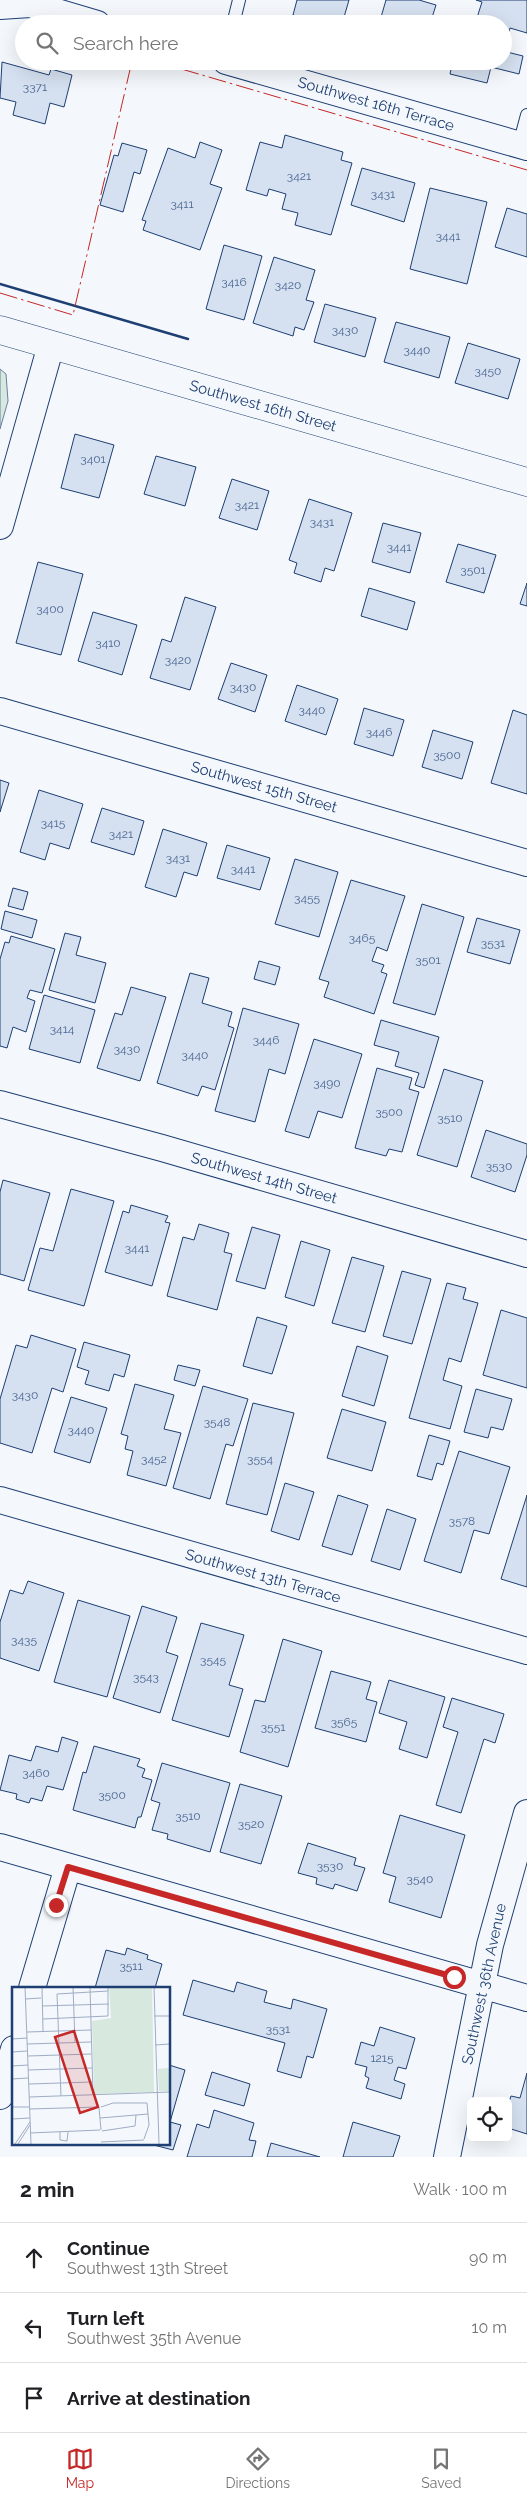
<!DOCTYPE html>
<meta charset="utf-8">
<style>
body{margin:0;font-family:Raleway,sans-serif;background:#f6f6f6;color:#202124}
.controls{position:absolute;right:15px;bottom:15px;display:grid;overflow:hidden;border-radius:8px;box-shadow:0 5px 20px #0002}
.controls button{width:45px;height:45px;display:grid;place-items:center;padding:0;border:0;border-bottom:1px solid #e0e0e0;background:#fff;color:#202124;font:25px sans-serif}
.stop{position:absolute;width:15px;height:15px;margin:-11px;border:4px solid #c62828;border-radius:50%;background:#fff}
.stop.end{background:#c62828;border-color:#fff;box-shadow:0 1px 5px #0008}
.list{margin:0;padding:0;list-style:none}
h2{display:flex;justify-content:space-between;align-items:center;height:65px;margin:0;padding:0 20px;font-size:21px}
h2 small{font-size:16px;font-weight:400;color:#757577}
.list li{display:grid;grid-template-columns:32px 1fr auto;gap:15px;align-items:center;box-sizing:border-box;height:70px;padding:0 20px;border-top:1px solid #e0e0e0}
.list b{display:block;font-size:19px;white-space:nowrap}
.list p{margin:0;font-size:16px;white-space:nowrap;color:#757577}
.list em{font-size:16px;font-style:normal;color:#757577}
.icon{flex:none;width:28px;height:28px;fill:none;stroke:currentColor;stroke-width:2;stroke-linecap:round;stroke-linejoin:round}
.map{position:relative;flex:none;width:527px;height:2157px;overflow:hidden}
.search{position:absolute;background:#fff;box-shadow:0 5px 20px #0002;left:15px;right:15px;top:15px;height:55px;display:flex;align-items:center;gap:12px;box-sizing:border-box;padding:0 18px;border-radius:28px;color:#757577;font-size:19px}
.sheet{height:275px;background:#fff}
nav{display:flex;justify-content:space-around;align-items:center;box-sizing:border-box;height:70px;border-top:1px solid #e0e0e0;background:#fff;font-size:14px;color:#757577}
nav a{display:grid;justify-items:center;gap:2px}
nav .on{color:#c62828}
.map>svg:first-child{display:block}
</style>
<div class="map">
<svg width="527" height="2157" viewBox="0 0 527 2157">
<rect width="100%" height="100%" fill="#f4f7fb"/>
<path fill="#d7e8df" stroke="#687fa3" d="M0,369L6,374L8,401L0,429Z"/>
<path fill="#d5e0f0" stroke="#1d3f73" d="M297,0H349L342,24H322L293,15Z
M386,0H419L436,5L430,24H379Z
M476,0H527V33L510,28L506,43L503,42V24H475L482,2Z
M503,51L523,56L519,74L491,67L487,83L450,74L453,61H503Z
M2,62L49,75L51,69L72,75L64,107L50,103L45,124L13,115L16,102L0,98Z
M285,135L343,152L341,160L352,163L331,235L295,225L298,213L282,209L286,194L269,189L267,196L246,190L260,142L282,148Z
M200,142L222,150L210,184L222,188L200,250L143,230L146,221L142,220L168,148L195,158Z
M122,143L147,150L140,174L134,172L123,212L100,205L114,155L118,156Z
M362,168L415,183L404,222L351,205Z
M430,188L487,202L467,284L410,269Z
M507,208L527,214V257L495,247Z
M224,245L262,256L244,320L206,309Z
M274,257L315,270L306,300L314,302L304,330L295,327L293,336L253,323Z
M325,304L376,318L365,357L314,342Z
M396,322L450,337L439,378L384,362Z
M468,343L520,359L508,399L455,383Z
M75,434L114,445L99,498L61,488Z
M156,456L196,467L185,506L144,494Z
M232,479L269,491L257,530L219,518Z
M309,499L352,513L334,571L325,568L321,582L294,573L297,563L289,560Z
M383,523L421,533L410,573L372,562Z
M458,544L496,555L484,593L446,582Z
M38,562L83,574L61,655L16,643Z
M527,583V606L520,604Z
M369,588L415,602L407,630L361,616Z
M185,597L216,607L190,690L150,678L162,639L171,642Z
M93,612L137,625L122,675L78,661Z
M231,663L267,675L255,712L218,699Z
M297,685L338,699L326,735L285,721Z
M364,708L404,720L393,756L354,744Z
M513,710L527,715V794L491,783Z
M433,730L473,742L462,779L422,767Z
M0,780L9,783L0,812Z
M39,790L83,804L69,849L50,843L45,860L20,852Z
M102,808L144,821L134,855L91,842Z
M163,829L207,843L197,876L184,872L176,897L145,887Z
M227,845L270,858L260,890L217,878Z
M295,859L338,872L319,937L275,924Z
M351,880L405,896L387,951L377,947L372,961L384,965L381,972L387,974L374,1014L324,997L329,982L319,979Z
M13,888L28,892L23,910L8,906Z
M422,904L464,917L435,1015L393,1003Z
M5,911L37,920L32,938L1,929Z
M477,918L520,930L510,964L467,952Z
M65,933L81,937L76,955L106,963L95,1003L49,990Z
M11,936L55,949L42,993L30,990L27,998L35,1001L26,1032L13,1027L7,1048L0,1046V959L5,942L9,943Z
M259,961L280,967L275,985L254,979Z
M190,973L209,978L202,1003L232,1012L228,1026L234,1028L215,1090L202,1086L198,1096L157,1083Z
M131,987L166,997L140,1081L97,1068L115,1013L122,1015Z
M44,995L95,1010L80,1063L29,1049Z
M243,1008L299,1024L285,1074L269,1069L255,1122L215,1111Z
M381,1020L439,1037L424,1088L415,1085L419,1073L395,1066L399,1052L374,1045Z
M314,1039L362,1054L342,1118L318,1111L309,1138L285,1131Z
M377,1068L412,1078L409,1089L419,1092L402,1152L389,1149L386,1156L355,1148Z
M444,1069L483,1081L457,1167L417,1155Z
M486,1130L527,1144V1155L515,1192L471,1177Z
M3,1180L50,1193L24,1281L0,1274V1192Z
M71,1189L114,1201L84,1306L28,1290L40,1248L53,1251Z
M131,1205L168,1216L165,1222L170,1223L152,1286L105,1272L123,1211L129,1213Z
M199,1224L229,1233L224,1252L232,1254L217,1310L167,1296L183,1237L194,1240Z
M252,1227L280,1235L265,1289L236,1281Z
M301,1241L330,1250L314,1306L285,1297Z
M352,1257L384,1266L365,1332L332,1323Z
M402,1271L431,1279L412,1344L383,1336Z
M447,1283L466,1288L463,1299L478,1303L461,1362L449,1358L443,1380L462,1386L450,1429L409,1418Z
M501,1310L527,1318V1388L483,1375Z
M257,1317L287,1326L272,1374L243,1366Z
M31,1335L76,1349L63,1392L52,1388L32,1453L0,1443V1399L16,1345L27,1348Z
M84,1342L130,1355L124,1377L114,1374L109,1391L85,1384L89,1371L77,1367Z
M357,1346L388,1356L374,1406L342,1396Z
M178,1365L200,1370L195,1386L174,1380Z
M135,1384L174,1395L164,1429L181,1433L166,1486L127,1475L133,1451L125,1449L128,1436L121,1434Z
M203,1386L248,1399L233,1446L226,1444L210,1499L173,1488Z
M476,1389L512,1399L503,1430L491,1427L488,1438L464,1432Z
M71,1397L107,1408L90,1463L54,1452Z
M253,1403L294,1413L267,1515L226,1504Z
M342,1409L386,1422L372,1471L327,1458Z
M429,1435L450,1441L443,1465L437,1463L432,1480L417,1476Z
M459,1451L510,1467L489,1534L474,1530L461,1573L424,1561Z
M285,1483L314,1492L299,1540L271,1531Z
M338,1495L368,1505L352,1555L322,1546Z
M527,1495V1587L501,1579Z
M387,1509L416,1519L400,1570L371,1561Z
M28,1581L64,1593L39,1671L0,1658V1622L10,1590L23,1594Z
M78,1600L130,1616L107,1697L54,1682Z
M142,1606L177,1617L166,1652L178,1656L160,1713L113,1698Z
M201,1623L244,1635L229,1685L243,1689L229,1737L172,1720Z
M283,1639L322,1651L288,1767L240,1752L255,1700L265,1702Z
M331,1671L371,1682L366,1699L377,1702L366,1742L315,1728Z
M389,1680L445,1697L427,1758L399,1749L407,1722L379,1713Z
M452,1698L504,1714L495,1743L484,1739L461,1813L436,1805L458,1732L443,1727Z
M62,1737L78,1742L63,1790L47,1786L42,1801L31,1798L29,1803L16,1799L17,1794L0,1790L9,1755L31,1761L36,1746L58,1752Z
M94,1746L140,1759L137,1766L145,1769L142,1777L152,1780L141,1817H138L135,1828L73,1810L83,1772L86,1773Z
M162,1763L230,1783L210,1852L167,1839L168,1834L152,1830L160,1803L151,1800Z
M240,1784L282,1796L261,1864L220,1852Z
M400,1815L465,1835L441,1918L389,1902L396,1877L383,1873Z
M308,1843L356,1858L354,1865L365,1868L357,1891L335,1884L333,1889L316,1884L317,1878L298,1873Z
M127,1948L148,1955L147,1959L162,1964L155,1988H95L106,1950L125,1955Z
M193,1980L234,1992L237,1982L267,1991L264,2002L291,2009L293,1999L327,2009L313,2058L307,2056L301,2078L277,2071L285,2043L183,2015Z
M380,2027L415,2038L406,2069L398,2067L394,2080L405,2084L401,2099L366,2088L369,2078L365,2076L367,2067L355,2064L361,2042L374,2046Z
M169,2065L185,2070L170,2122L181,2125L173,2150L146,2143H169Z
M212,2072L250,2084L244,2106L205,2095Z
M527,2073V2134L508,2128V2105L511,2096L520,2098Z
M214,2110L254,2123L249,2140L256,2141L252,2157H187L197,2124L209,2128Z
M353,2122L400,2136L393,2157H343Z
M271,2143L320,2157H267Z"/>
<g fill="none" stroke-linecap="round" stroke-linejoin="round">
<g stroke="#1d3f73" stroke-width="14">
<path id="lane" d="M233,24L239,0
M519,145L527,115"/>
</g>
<g stroke="#1d3f73" stroke-width="28">
<path id="street" d="M0,6L30,4L97,24
M226,61L527,147
M0,526L51,345
M0,711L527,863
M0,1104L162,1148L527,1254
M0,1500L527,1651
M0,1847L527,1998
M32,1988L68,1867
M0,2096L14,2049
M447,2157L490,1945L527,1813"/>
</g>
<g stroke="#1d3f73" stroke-width="29">
<path id="secondary" d="M0,330L527,482"/>
</g>
<use href="#lane" stroke="#f4f7fb" stroke-width="12"/>
<use href="#street" stroke="#f4f7fb" stroke-width="26"/>
<use href="#secondary" stroke="#f4f7fb" stroke-width="28"/>
<path stroke="#1d3f73" stroke-width="2.5" d="M0,284L188,339"/>
<path stroke="#c62828" stroke-width="1" stroke-dasharray="18 4 2.5 4" stroke-linecap="butt" d="M154,61L527,170
M0,293L73,315L132,61"/>
</g>
<g fill="none" stroke-linecap="round" stroke-linejoin="round">
<path stroke="#c62828" stroke-width="6" d="M56,1905L68,1867L454,1977"/>
</g>
<g text-anchor="middle" dominant-baseline="central" stroke-width="4" stroke-linejoin="round" paint-order="stroke">
<g font-size="12" fill="#4b6792">
<text x="35" y="87">3371</text>
<text x="299" y="176">3421</text>
<text x="383" y="194">3431</text>
<text x="182" y="204">3411</text>
<text x="448" y="236">3441</text>
<text x="234" y="282">3416</text>
<text x="288" y="285">3420</text>
<text x="345" y="330">3430</text>
<text x="417" y="350">3440</text>
<text x="488" y="371">3450</text>
<text x="93" y="459">3401</text>
<text x="247" y="505">3421</text>
<text x="322" y="522">3431</text>
<text x="399" y="547">3441</text>
<text x="473" y="570">3501</text>
<text x="50" y="609">3400</text>
<text x="108" y="643">3410</text>
<text x="178" y="660">3420</text>
<text x="243" y="687">3430</text>
<text x="312" y="710">3440</text>
<text x="379" y="732">3446</text>
<text x="447" y="755">3500</text>
<text x="53" y="823">3415</text>
<text x="121" y="834">3421</text>
<text x="178" y="858">3431</text>
<text x="243" y="869">3441</text>
<text x="307" y="898">3455</text>
<text x="362" y="938">3465</text>
<text x="493" y="943">3531</text>
<text x="428" y="960">3501</text>
<text x="62" y="1029">3414</text>
<text x="266" y="1040">3446</text>
<text x="127" y="1049">3430</text>
<text x="195" y="1055">3440</text>
<text x="327" y="1083">3490</text>
<text x="389" y="1112">3500</text>
<text x="450" y="1118">3510</text>
<text x="499" y="1166">3530</text>
<text x="137" y="1248">3441</text>
<text x="25" y="1395">3430</text>
<text x="217" y="1422">3548</text>
<text x="81" y="1430">3440</text>
<text x="154" y="1459">3452</text>
<text x="260" y="1459">3554</text>
<text x="462" y="1521">3578</text>
<text x="24" y="1640">3435</text>
<text x="213" y="1660">3545</text>
<text x="146" y="1677">3543</text>
<text x="344" y="1722">3565</text>
<text x="273" y="1727">3551</text>
<text x="36" y="1773">3460</text>
<text x="112" y="1795">3500</text>
<text x="188" y="1816">3510</text>
<text x="251" y="1824">3520</text>
<text x="330" y="1866">3530</text>
<text x="420" y="1879">3540</text>
<text x="131" y="1966">3511</text>
<text x="278" y="2029">3531</text>
<text x="382" y="2058">1215</text>
</g>
<g font-size="15" fill="#1d3f73" stroke="#f4f7fb">
<text transform="translate(376 104) rotate(16)">Southwest 16th Terrace</text>
<text transform="translate(263 406) rotate(16)">Southwest 16th Street</text>
<text transform="translate(264 787) rotate(16)">Southwest 15th Street</text>
<text transform="translate(264 1178) rotate(16)">Southwest 14th Street</text>
<text transform="translate(263 1576) rotate(16)">Southwest 13th Terrace</text>
<text transform="translate(484 1984) rotate(-78)">Southwest 36th Avenue</text>
</g>
</g>
<g transform="translate(12 1987)">
<rect width="158" height="158" fill="#f4f7fb"/>
<path d="M97,0H140L142,105L82,107L80,34L99,31ZM157,81V104H147L146,82Z" fill="#d7e8df"/>
<path fill="none" stroke="#9eadc5" stroke-width="1" d="M13,0L19,157M30,0L31,44M61,0L63,55M78,0L81,108M142,0L147,157M45,7L49,109M45,7L96,4M13,12L29,11M30,19L97,17M96,29V0M142,29H158M31,32L96,29M15,45L79,43M0,52L15,51M15,57L79,55M143,58L158,57M0,65L15,64M16,69L79,67M0,79L16,78M16,83L80,81M0,92L16,91M17,97L80,95M17,110L158,105M0,120H17M89,120L101,116H135L137,138L132,152M87,121L89,143M17,122L87,120M88,131L136,127M0,132L18,131M90,144L123,139L124,128M48,145V153L55,154L56,145M18,146L88,143M89,155L132,153M3,157L18,135M6,157L18,138"/>
<path fill="#c62828" fill-opacity="0.15" stroke="#c62828" stroke-width="2.5" d="M62,44L86,120L68,126L43,50Z"/>
<rect width="158" height="158" fill="none" stroke="#1d3f73" stroke-width="2.5"/>
</g>
</svg>
<div class="controls">
<button><svg class="icon" aria-label="locate" viewBox="0 0 24 24"><circle cx="12" cy="12" r="6"/><path d="M12 2v4M12 18v4M2 12h4M18 12h4"/></svg></button>
</div>
<div class="stop" style="left:454px;top:1977px"></div>
<div class="stop end" style="left:56px;top:1905px"></div>
<div class="search"><svg class="icon" aria-label="search" viewBox="0 0 24 24"><circle cx="10" cy="10" r="6"/><path d="M15 15l6 6"/></svg>Search here</div>
</div>
<section class="sheet">
<h2>2 min<small>Walk · 100 m</small></h2>
<ul class="list">
<li><svg class="icon" aria-label="ahead" viewBox="0 0 24 24"><path d="M12 20V5M6 11l6-6 6 6"/></svg><div><b>Continue</b><p>Southwest 13th Street</p></div><em>90 m</em></li>
<li><svg class="icon" aria-label="left" viewBox="0 0 24 24"><path d="M17 20v-9H6M10 6l-5 5 5 5"/></svg><div><b>Turn left</b><p>Southwest 35th Avenue</p></div><em>10 m</em></li>
<li><svg class="icon" aria-label="arrive" viewBox="0 0 24 24"><path d="M6 21V4h12l-3 4 3 4H6"/></svg><div><b>Arrive at destination</b></div></li>
</ul>
</section>
<nav>
<a class="on"><svg class="icon" aria-label="map" viewBox="0 0 24 24"><path d="M3 6l6-2 6 2 6-2v14l-6 2-6-2-6 2zM9 4v14M15 6v14"/></svg>Map</a>
<a><svg class="icon" aria-label="directions" viewBox="0 0 24 24"><path d="M12 3l9 9-9 9-9-9zM9 14v-3h6M13 9l2 2-2 2"/></svg>Directions</a>
<a><svg class="icon" aria-label="saved" viewBox="0 0 24 24"><path d="M7 4h10v16l-5-4-5 4z"/></svg>Saved</a>
</nav>
